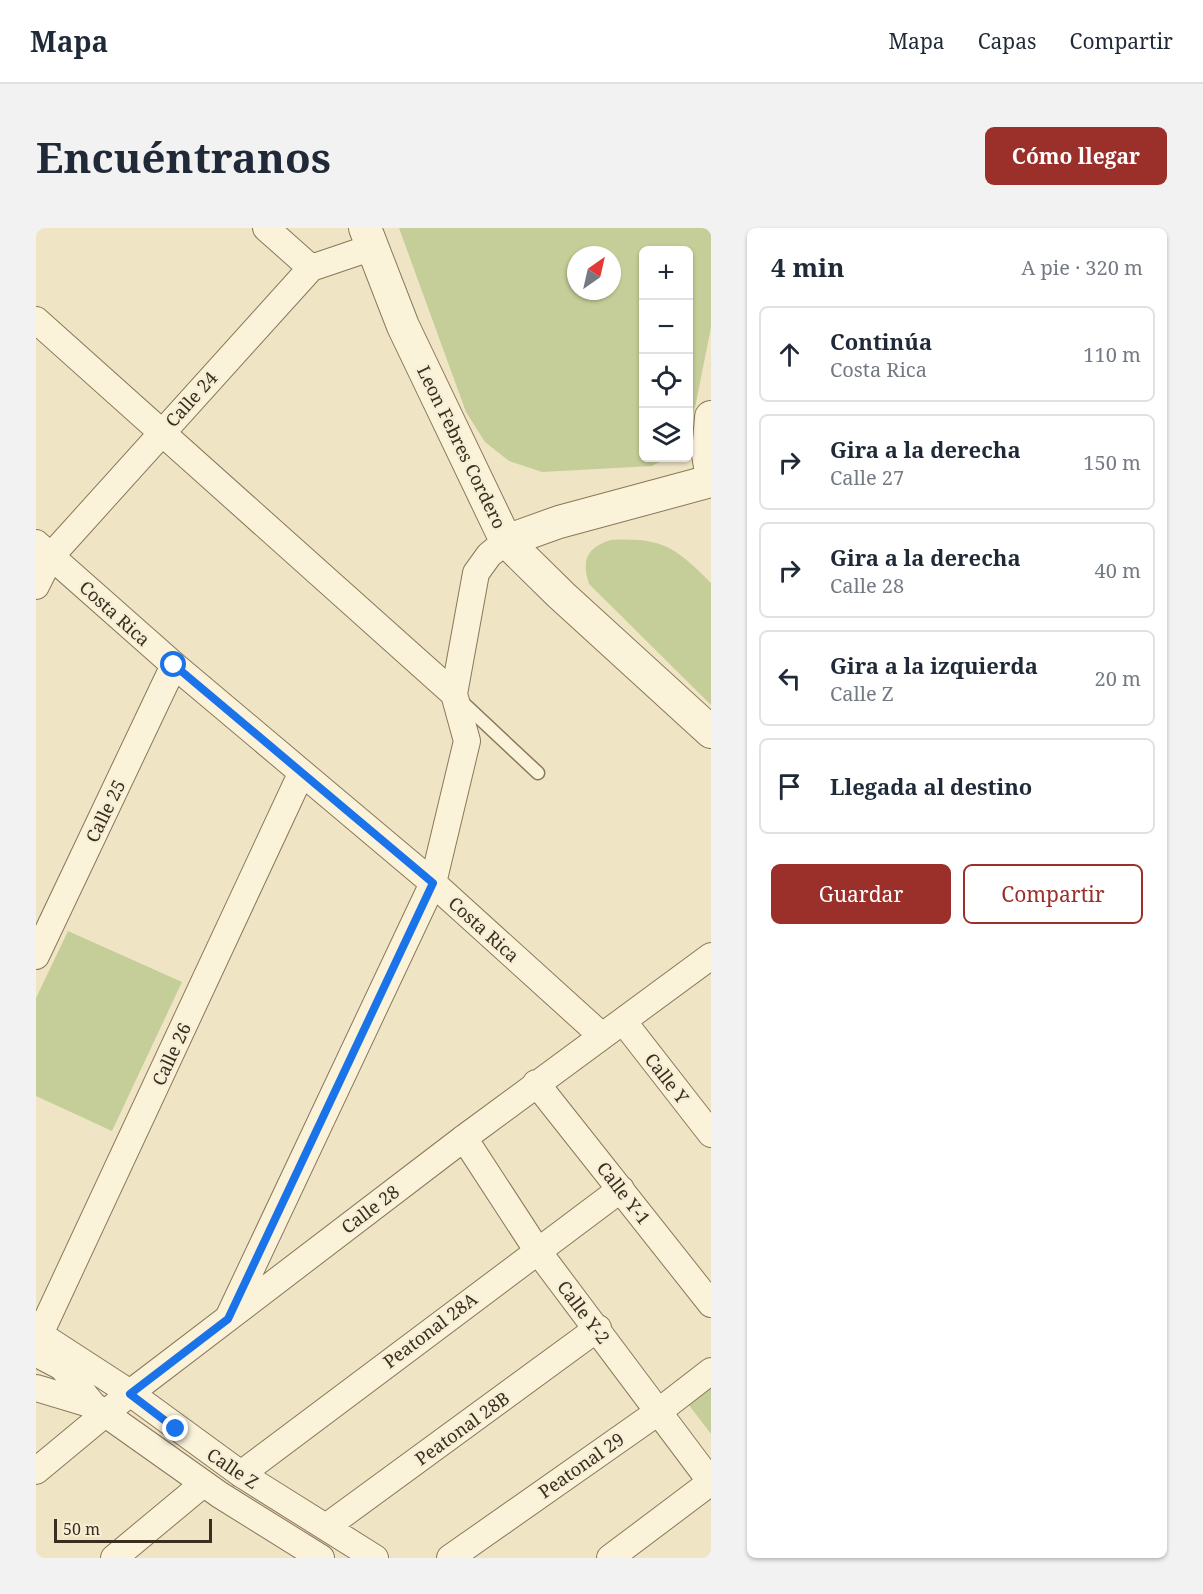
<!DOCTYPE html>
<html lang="es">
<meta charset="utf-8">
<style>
body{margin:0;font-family:"Noto Serif",serif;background:#f2f2f3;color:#1f2937}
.controls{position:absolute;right:18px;top:18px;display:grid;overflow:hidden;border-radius:9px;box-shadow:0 2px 4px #0004}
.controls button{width:54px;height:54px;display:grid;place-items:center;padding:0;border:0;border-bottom:2px solid #e0e1e3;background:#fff;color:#1f2937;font:30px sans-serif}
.compass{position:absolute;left:531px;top:18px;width:54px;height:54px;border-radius:50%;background:#fff;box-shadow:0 2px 4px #0004;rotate:34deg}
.scale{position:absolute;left:18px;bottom:15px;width:158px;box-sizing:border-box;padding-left:6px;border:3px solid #3b2e1f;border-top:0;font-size:16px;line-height:21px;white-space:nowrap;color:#3b2e1f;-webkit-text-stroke:4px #f6efd5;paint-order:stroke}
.stop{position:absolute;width:18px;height:18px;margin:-14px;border:4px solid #1a73e8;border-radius:50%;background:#fff}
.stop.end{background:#1a73e8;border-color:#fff;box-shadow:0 2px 6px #0008}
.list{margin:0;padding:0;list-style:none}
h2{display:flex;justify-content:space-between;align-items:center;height:78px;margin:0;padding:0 24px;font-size:26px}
h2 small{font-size:20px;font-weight:400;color:#747a83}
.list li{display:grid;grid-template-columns:39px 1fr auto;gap:18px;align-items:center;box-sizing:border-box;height:96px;margin:0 12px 12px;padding:0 12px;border:2px solid #e0e1e3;border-radius:9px}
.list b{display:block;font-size:22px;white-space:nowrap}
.list p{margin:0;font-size:20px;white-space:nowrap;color:#747a83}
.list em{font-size:20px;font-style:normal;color:#747a83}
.actions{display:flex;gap:12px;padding:18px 24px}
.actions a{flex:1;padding:14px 0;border:2px solid #9b2f29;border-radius:9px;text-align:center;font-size:21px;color:#9b2f29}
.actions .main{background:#9b2f29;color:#fff}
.icon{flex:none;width:33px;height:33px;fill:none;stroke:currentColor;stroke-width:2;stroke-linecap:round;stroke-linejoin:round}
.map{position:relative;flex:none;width:675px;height:1330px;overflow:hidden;border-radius:9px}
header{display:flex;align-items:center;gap:36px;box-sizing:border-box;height:84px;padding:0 30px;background:#fff;border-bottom:2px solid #e0e1e3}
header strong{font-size:28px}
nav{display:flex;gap:33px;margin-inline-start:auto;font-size:21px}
.intro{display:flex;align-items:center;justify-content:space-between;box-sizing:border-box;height:144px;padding:0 36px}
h1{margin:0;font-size:42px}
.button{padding:15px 27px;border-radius:9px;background:#9b2f29;color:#fff;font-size:21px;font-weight:700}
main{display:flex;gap:36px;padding:0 36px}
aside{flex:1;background:#fff;border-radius:9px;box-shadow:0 2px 4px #0004}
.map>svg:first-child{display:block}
</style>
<header>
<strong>Mapa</strong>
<nav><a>Mapa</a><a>Capas</a><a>Compartir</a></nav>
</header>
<div class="intro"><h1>Encuéntranos</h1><a class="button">Cómo llegar</a></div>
<main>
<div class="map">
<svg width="675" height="1330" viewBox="0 0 675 1330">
<rect width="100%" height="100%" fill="#efe5c5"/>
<path fill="#c5ce98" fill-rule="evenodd" d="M363,0H675V99L660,175L653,199L652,22H608V230H631L616,238L506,244L473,233L449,214L430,184ZM540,27H576V63H540Z
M575,312C627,309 640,320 675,355V477L553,356C545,332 551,319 575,312Z
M32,703L146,754L76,903L0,868V770Z
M675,1153V1206L649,1172Z"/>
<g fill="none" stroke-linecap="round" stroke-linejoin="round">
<g stroke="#8b775a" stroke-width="15">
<path id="service" d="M424,472L502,545"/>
</g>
<g stroke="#8b775a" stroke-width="28">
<path id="minor" d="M230,0L275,40
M0,92L418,466
M0,315L138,437L397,655L566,808
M0,358L15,328L275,40L337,19
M0,728L138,437
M587,793L675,906
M500,855L675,1076
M428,910L501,1022L675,1254
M193,1088L397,655L431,513L418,466L440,345L453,327L470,313
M0,1104L94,1165L205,1246L339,1330
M4,1106L265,546
M5,1128L26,1139L57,1177L184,1267L285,1330
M0,1160L57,1177
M0,1243L94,1165L428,910L675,728
M205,1246L585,961
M290,1299L562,1100
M78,1330L167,1256
M414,1330L622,1184L675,1143
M574,1330L675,1254"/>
</g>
<g stroke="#8b775a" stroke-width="34">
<path id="tertiary" d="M329,0L367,98L470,313L525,367L675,504
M675,189L672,226L675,245
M470,313L523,294L675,253"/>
</g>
<use href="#service" stroke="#faf2d9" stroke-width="12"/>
<use href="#minor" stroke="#faf2d9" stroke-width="26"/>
<use href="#tertiary" stroke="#faf2d9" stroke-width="32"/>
</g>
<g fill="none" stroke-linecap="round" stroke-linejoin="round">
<path stroke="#1a73e8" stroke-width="8" d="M138,437L397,655L192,1091L94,1166L140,1201"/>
</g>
<g text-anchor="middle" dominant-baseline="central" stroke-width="4.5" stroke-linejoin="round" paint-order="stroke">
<g font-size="18" fill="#3b2e1f" stroke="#f6efd5">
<text transform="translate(155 171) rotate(-48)">Calle 24</text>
<text transform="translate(426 219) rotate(64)">Leon Febres Cordero</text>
<text transform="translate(79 385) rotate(42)">Costa Rica</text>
<text transform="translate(69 583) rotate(-64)">Calle 25</text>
<text transform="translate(448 701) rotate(42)">Costa Rica</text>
<text transform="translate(135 826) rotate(-65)">Calle 26</text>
<text transform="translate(631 850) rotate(52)">Calle Y</text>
<text transform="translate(588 965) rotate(52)">Calle Y-1</text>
<text transform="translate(334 981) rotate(-37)">Calle 28</text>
<text transform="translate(548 1084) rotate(53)">Calle Y-2</text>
<text transform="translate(394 1102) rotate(-37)">Peatonal 28A</text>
<text transform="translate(426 1200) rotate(-36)">Peatonal 28B</text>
<text transform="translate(545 1237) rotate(-35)">Peatonal 29</text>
<text transform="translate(197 1240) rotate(34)">Calle Z</text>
</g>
</g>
</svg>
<div class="controls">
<button>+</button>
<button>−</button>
<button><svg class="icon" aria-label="locate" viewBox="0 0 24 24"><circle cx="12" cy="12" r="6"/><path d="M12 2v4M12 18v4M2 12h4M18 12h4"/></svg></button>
<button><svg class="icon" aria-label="layers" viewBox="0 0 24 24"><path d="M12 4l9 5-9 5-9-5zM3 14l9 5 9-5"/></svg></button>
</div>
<svg class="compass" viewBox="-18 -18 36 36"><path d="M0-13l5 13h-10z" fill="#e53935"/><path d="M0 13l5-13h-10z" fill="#747a83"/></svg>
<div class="scale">50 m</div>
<div class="stop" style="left:138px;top:437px"></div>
<div class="stop end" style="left:140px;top:1201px"></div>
</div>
<aside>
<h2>4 min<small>A pie · 320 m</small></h2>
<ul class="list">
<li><svg class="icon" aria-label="ahead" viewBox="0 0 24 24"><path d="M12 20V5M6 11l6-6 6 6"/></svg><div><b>Continúa</b><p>Costa Rica</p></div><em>110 m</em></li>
<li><svg class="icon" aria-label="right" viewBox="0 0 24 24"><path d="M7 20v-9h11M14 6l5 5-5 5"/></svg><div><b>Gira a la derecha</b><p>Calle 27</p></div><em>150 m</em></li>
<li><svg class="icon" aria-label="right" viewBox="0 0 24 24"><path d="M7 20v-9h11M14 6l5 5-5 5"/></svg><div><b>Gira a la derecha</b><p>Calle 28</p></div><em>40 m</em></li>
<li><svg class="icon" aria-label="left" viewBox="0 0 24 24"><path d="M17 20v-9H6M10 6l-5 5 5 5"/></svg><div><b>Gira a la izquierda</b><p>Calle Z</p></div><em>20 m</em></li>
<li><svg class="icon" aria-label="arrive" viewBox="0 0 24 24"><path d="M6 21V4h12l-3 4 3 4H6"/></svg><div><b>Llegada al destino</b></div></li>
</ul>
<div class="actions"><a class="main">Guardar</a><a>Compartir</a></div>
</aside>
</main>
